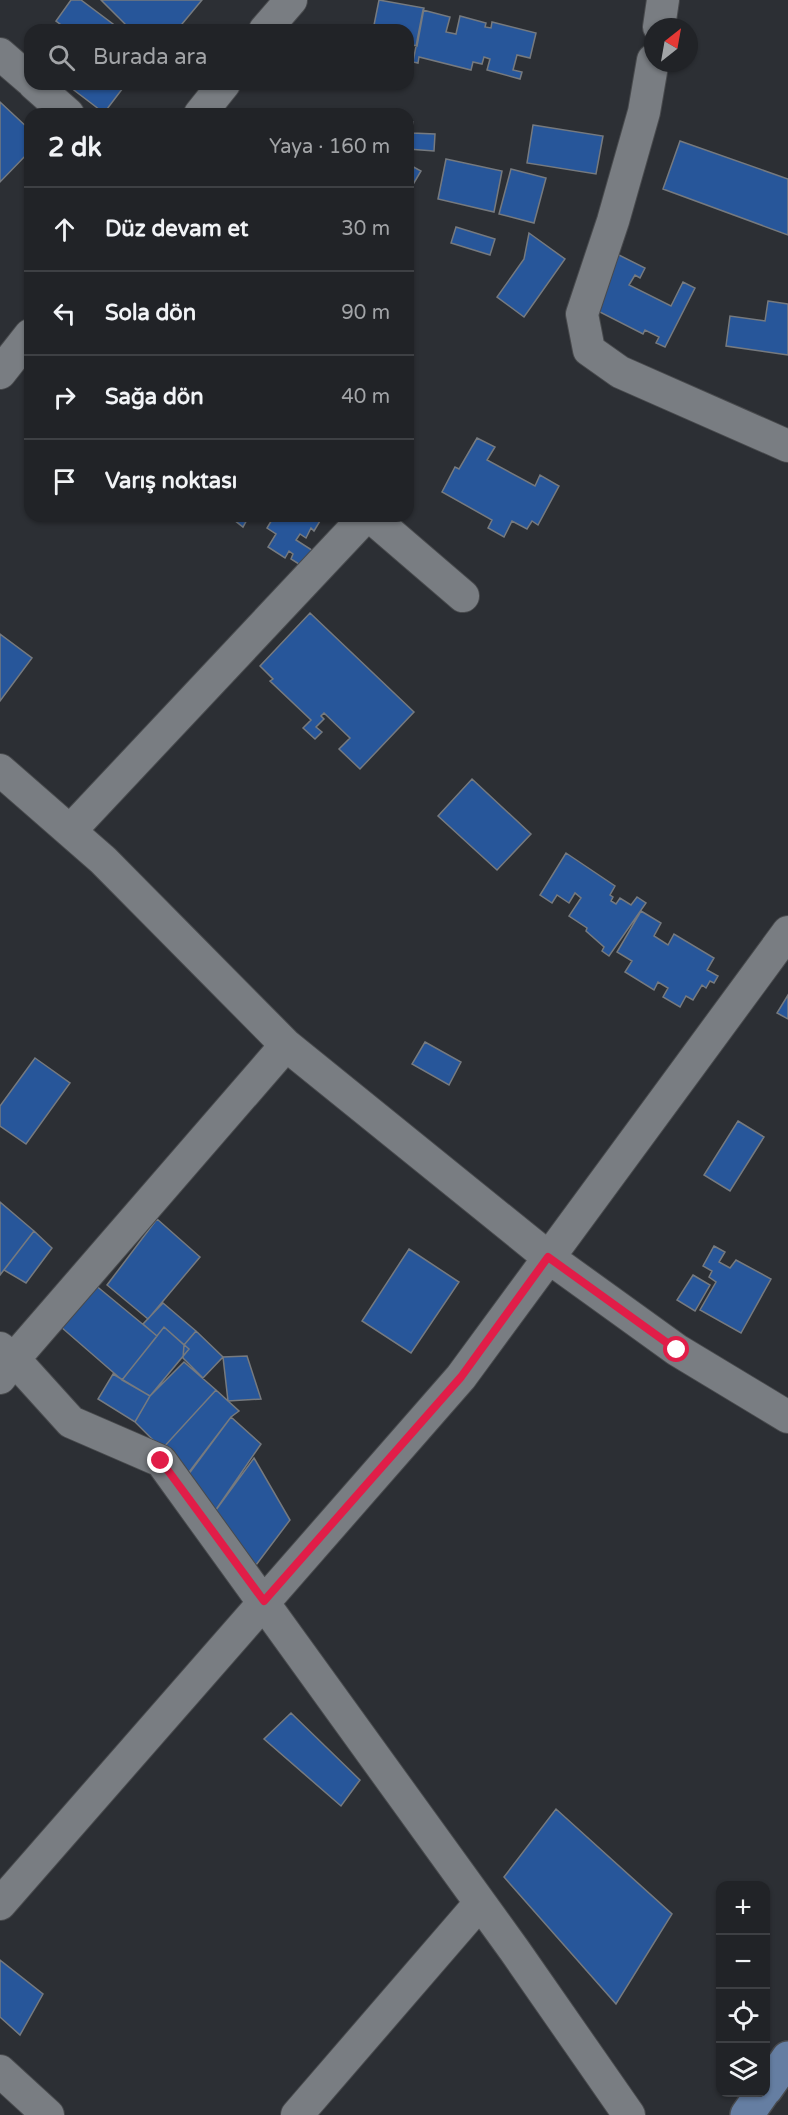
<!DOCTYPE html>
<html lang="tr">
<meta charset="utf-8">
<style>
body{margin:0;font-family:"Varela Round",sans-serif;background:#2d2f33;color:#f1f3f6}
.controls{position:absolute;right:18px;bottom:18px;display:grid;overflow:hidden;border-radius:12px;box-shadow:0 2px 4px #0004}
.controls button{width:54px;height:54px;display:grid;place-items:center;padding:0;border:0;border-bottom:2px solid #3e4044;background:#212327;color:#f1f3f6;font:30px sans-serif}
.compass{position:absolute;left:644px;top:18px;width:54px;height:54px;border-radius:50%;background:#212327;box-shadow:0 2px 4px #0004;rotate:31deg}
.stop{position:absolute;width:18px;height:18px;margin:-14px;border:4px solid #e11d48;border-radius:50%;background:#fff}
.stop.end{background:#e11d48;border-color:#fff;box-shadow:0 2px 6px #0008}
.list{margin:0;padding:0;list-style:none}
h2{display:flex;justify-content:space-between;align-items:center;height:78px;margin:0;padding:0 24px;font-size:26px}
h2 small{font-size:20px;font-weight:400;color:#a2a4a7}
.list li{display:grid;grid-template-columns:39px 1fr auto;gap:18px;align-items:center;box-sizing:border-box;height:84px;padding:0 24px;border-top:2px solid #3e4044}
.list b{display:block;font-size:22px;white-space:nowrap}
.list em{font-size:20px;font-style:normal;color:#a2a4a7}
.icon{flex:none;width:33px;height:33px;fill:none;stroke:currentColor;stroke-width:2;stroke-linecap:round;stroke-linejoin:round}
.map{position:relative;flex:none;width:788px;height:2115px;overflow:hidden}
.search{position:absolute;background:#212327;box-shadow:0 2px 4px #0004;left:24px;top:24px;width:390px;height:66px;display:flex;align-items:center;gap:15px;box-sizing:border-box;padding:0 21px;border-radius:18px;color:#a2a4a7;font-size:22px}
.panel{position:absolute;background:#212327;box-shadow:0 2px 4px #0004;left:24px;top:108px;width:390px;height:414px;border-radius:18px}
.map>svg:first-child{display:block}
</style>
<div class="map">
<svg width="788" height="2115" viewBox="0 0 788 2115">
<rect width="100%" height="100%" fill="#2c2f34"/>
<path fill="#27569a" stroke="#767a7f" stroke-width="1.5" d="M71,0H81L121,30H68L56,21Z
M101,0H202L177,30H135L126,25Z
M379,0L424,8L417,46L408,44V30H373Z
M423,10L450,17L446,32L456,34L460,16L486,23L485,27L491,28L492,22L536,33L530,58L517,55L513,70L522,72L520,79L487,70L490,59L484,57L482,64L473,62L471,70L419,57L418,63L413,62Z
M66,84H126L104,113Z
M0,102L30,130V151L0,182Z
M408,122H413L412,133L435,134L434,151L408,149Z
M533,125L603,136L596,174L527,163Z
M680,141L788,179V235L663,189Z
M446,159L502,171L494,212L438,199Z
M408,164L421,171L408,193Z
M511,169L546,178L534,223L499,214Z
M456,227L495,239L490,255L451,243Z
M529,233L565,259L524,317L497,297L524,259Z
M617,254L645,268L640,278L635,275L629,285L671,306L683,282L695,288L665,347L656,343L659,337L645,330L643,334L590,307Z
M768,301L788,304V355L726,346L730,316L765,321Z
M477,438L495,447L487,460L535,486L540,475L559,486L538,525L532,521L527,529L512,521L504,537L488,528L492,520L442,492L455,467L459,469Z
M229,516H249L243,527Z
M269,516H323L314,531L311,528L306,538L300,534L296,540L318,554L308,570L291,559L293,554L289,551L285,558L268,547L276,534L267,528L273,518Z
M310,613L414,712L360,769L339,749L350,738L324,713L321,716L324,719L316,727L322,732L315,739L303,728L311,720L270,681L273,679L260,666Z
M0,634L32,658L0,701Z
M472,779L531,834L497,870L438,816Z
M566,853L615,886L610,895L613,897L611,901L616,904L620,898L631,905L637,897L646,903L609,956L602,951L604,947L586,931L587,928L569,916L581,898L575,893L569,903L557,895L552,903L540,895Z
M641,911L661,923L654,936L668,945L674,934L714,958L707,970L718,976L714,983L710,981L706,988L702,985L693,1000L686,996L680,1007L663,997L668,988L658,982L654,990L625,972L632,961L617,952Z
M788,995V1019L777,1013Z
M425,1042L461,1062L449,1085L412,1064Z
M35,1058L70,1083L26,1144L0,1126V1106Z
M738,1121L764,1137L730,1191L704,1175Z
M0,1202L34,1231L0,1275Z
M157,1219L200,1257L148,1319L107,1285Z
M34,1231L52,1248L26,1283L4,1270Z
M714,1246L725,1252L719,1262L730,1268L736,1260L771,1279L741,1333L700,1310L716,1282L709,1277L712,1271L703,1266Z
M409,1249L459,1282L411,1353L362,1321Z
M693,1275L710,1285L695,1311L677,1300Z
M94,1284L157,1336L122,1380L61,1327Z
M163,1303L196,1331L184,1345L164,1327L157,1336L143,1324Z
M164,1327L189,1349L150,1396L122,1380Z
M196,1331L223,1357L203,1378L183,1358L184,1345Z
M247,1356L261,1399L228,1401L223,1357Z
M184,1362L216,1390L162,1449L135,1422L150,1396Z
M113,1374L150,1396L135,1422L98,1399Z
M216,1390L239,1411L231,1417L183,1480L162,1449Z
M231,1417L261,1444L213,1514L188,1475Z
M254,1458L290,1520L256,1565L213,1514Z
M291,1713L360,1780L341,1806L264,1739Z
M556,1809L672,1914L616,2004L504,1877Z
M0,1960L43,1994L20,2035L0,2017Z"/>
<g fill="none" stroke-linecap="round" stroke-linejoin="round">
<g stroke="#484a4d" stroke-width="34">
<path id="street" d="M659,27L663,0
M265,30L291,0
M0,54L30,80
M653,60L644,112L613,221L582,314L589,350L620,372L788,446
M34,84L68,114
M200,114L224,84
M0,373L30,335
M370,516L463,596
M0,770L103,860L286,1045L548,1257L677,1350L788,1417
M70,831L366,516
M0,1348L14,1359L71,1422L161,1461L515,1951L629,2115
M0,1378L14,1359L286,1045
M0,1904L461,1377L788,932
M0,2071L48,2115
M297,2115L480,1903"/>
</g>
<g stroke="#484a4d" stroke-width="36">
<path id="secondary" d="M766,2089L788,2058
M747,2115L763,2092"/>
</g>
<use href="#street" stroke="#797d82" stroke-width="32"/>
<use href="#secondary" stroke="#657ea2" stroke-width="33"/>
</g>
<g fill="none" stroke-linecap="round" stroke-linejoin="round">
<path stroke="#e11d48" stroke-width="8" d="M161,1461L264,1601L461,1377L548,1257L677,1350"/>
</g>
</svg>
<div class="controls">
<button>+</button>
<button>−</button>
<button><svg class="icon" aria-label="locate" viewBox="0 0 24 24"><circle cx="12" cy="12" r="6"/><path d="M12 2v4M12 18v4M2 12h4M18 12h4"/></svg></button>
<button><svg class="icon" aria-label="layers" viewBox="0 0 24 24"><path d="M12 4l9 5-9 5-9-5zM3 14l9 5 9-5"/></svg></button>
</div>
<svg class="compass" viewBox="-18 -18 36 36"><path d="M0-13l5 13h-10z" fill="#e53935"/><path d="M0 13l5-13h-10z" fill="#a2a4a7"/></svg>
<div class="stop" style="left:677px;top:1350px"></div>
<div class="stop end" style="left:161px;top:1461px"></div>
<div class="search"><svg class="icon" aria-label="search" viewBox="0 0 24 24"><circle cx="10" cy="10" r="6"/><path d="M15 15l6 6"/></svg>Burada ara</div>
<section class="panel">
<h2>2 dk<small>Yaya · 160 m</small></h2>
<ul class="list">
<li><svg class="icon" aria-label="ahead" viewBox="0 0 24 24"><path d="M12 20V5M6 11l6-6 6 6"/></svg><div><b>Düz devam et</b></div><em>30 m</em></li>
<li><svg class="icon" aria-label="left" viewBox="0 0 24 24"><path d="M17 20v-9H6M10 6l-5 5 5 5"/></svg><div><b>Sola dön</b></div><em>90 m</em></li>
<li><svg class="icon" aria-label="right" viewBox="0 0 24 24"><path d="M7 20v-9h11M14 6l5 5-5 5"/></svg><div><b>Sağa dön</b></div><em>40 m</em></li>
<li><svg class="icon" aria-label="arrive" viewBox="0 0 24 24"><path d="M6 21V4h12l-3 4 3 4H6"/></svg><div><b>Varış noktası</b></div></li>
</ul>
</section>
</div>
